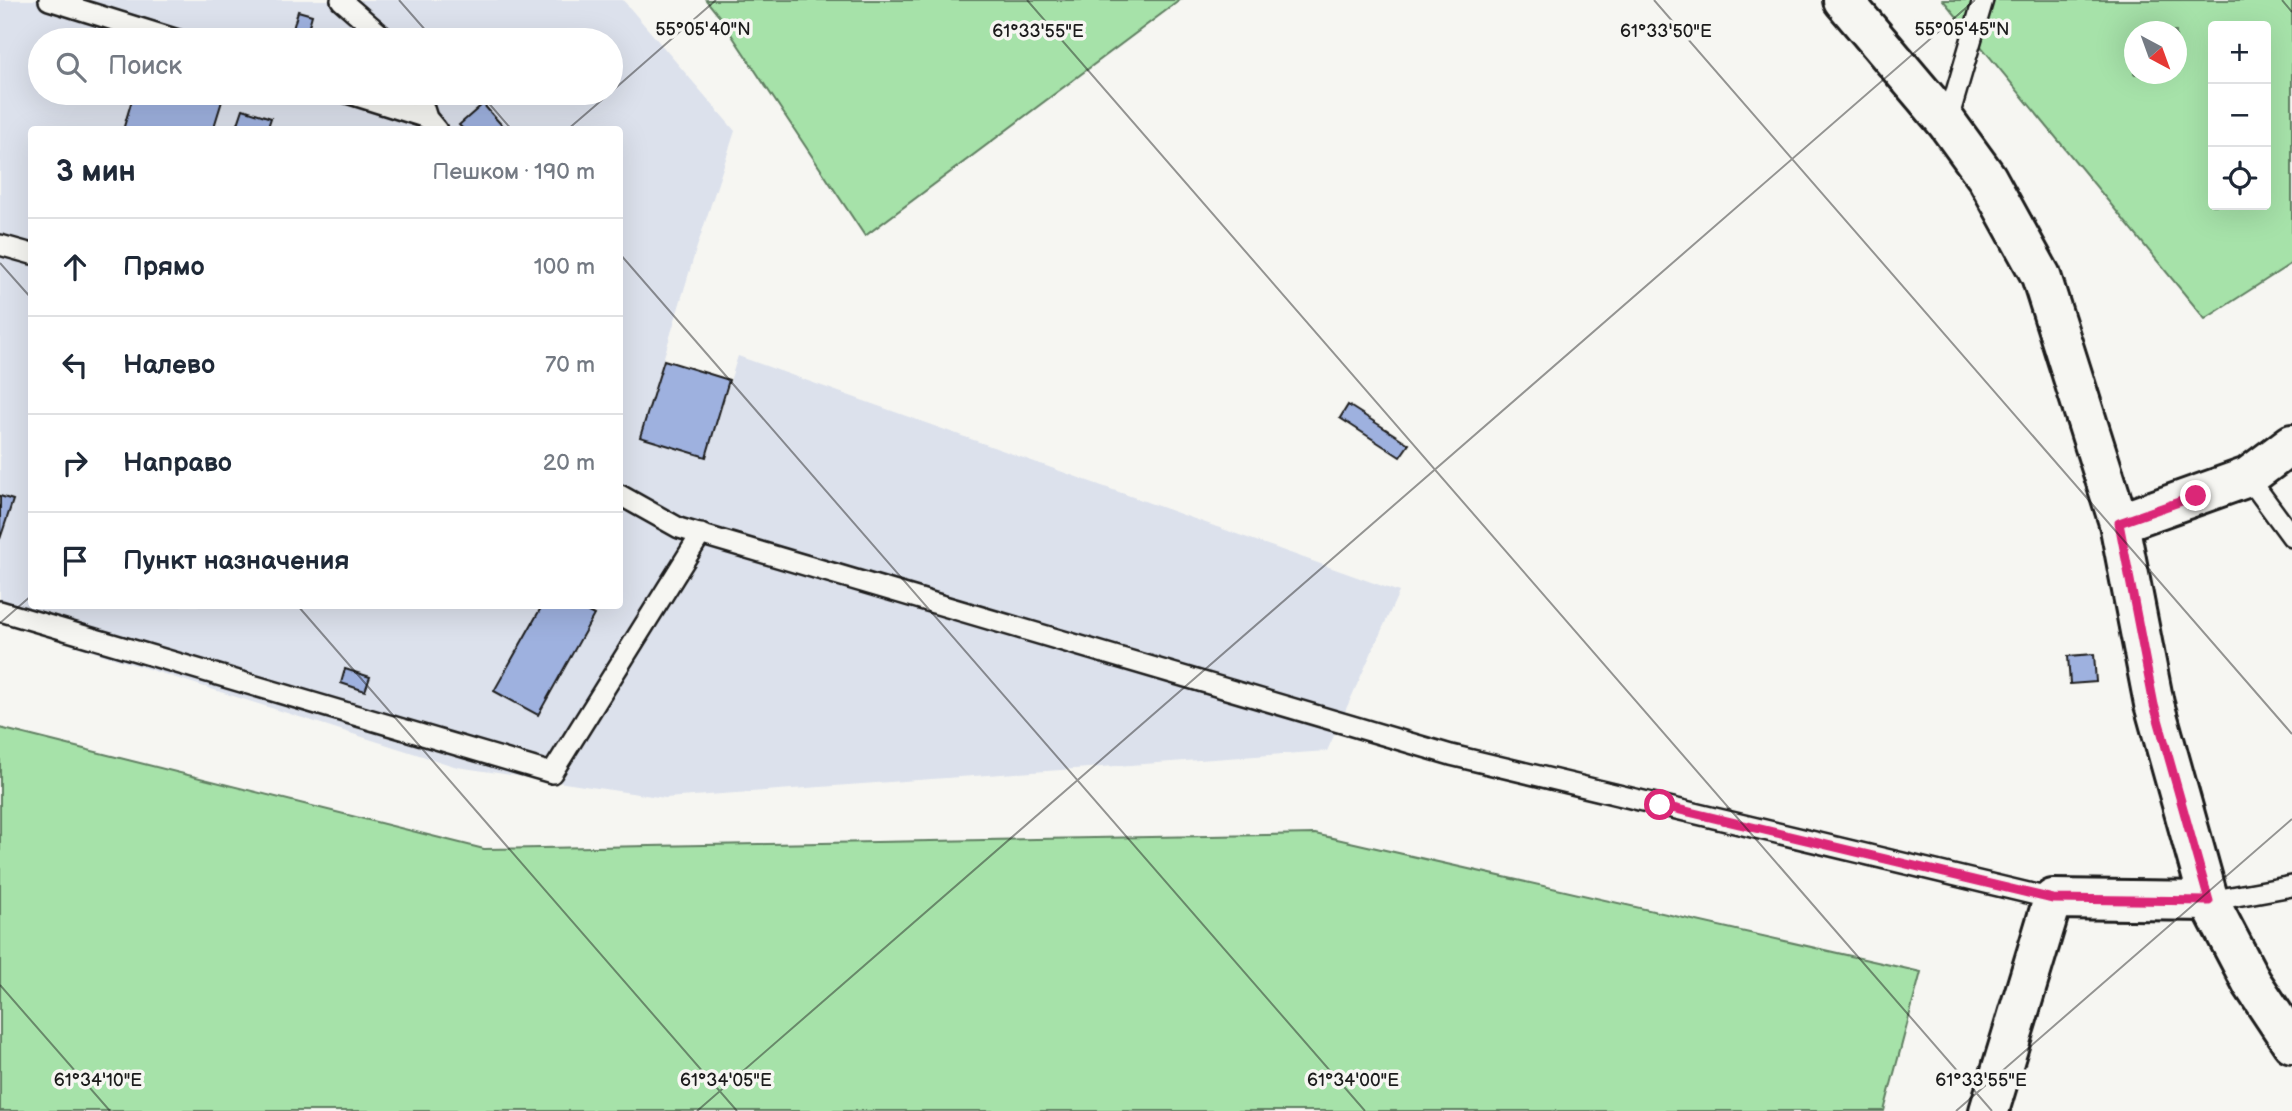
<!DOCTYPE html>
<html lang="ru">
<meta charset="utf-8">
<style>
body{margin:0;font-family:"Balsamiq Sans",sans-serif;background:#f6f6f7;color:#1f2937}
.controls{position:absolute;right:21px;top:21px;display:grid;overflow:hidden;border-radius:7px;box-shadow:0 7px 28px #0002}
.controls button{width:63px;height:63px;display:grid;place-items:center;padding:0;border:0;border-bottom:2px solid #e0e1e3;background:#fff;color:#1f2937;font:35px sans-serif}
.compass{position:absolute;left:2124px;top:21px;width:63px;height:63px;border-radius:50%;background:#fff;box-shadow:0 7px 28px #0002;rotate:139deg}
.stop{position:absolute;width:21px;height:21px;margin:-16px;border:5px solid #db2777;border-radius:50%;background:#fff}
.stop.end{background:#db2777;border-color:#fff;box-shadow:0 2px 7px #0008}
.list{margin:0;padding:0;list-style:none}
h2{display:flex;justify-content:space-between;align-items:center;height:91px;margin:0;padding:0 28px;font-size:30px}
h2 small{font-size:23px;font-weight:400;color:#747a83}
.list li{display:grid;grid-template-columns:46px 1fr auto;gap:21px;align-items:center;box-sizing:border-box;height:98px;padding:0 28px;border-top:2px solid #e0e1e3}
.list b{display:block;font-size:26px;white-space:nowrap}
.list em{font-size:23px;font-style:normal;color:#747a83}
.icon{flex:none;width:38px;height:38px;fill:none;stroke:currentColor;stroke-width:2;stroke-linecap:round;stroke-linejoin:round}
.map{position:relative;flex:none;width:2292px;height:1111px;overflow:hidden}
.search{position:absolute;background:#fff;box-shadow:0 7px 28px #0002;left:28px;top:28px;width:595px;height:77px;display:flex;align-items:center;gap:18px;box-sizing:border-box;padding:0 24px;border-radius:38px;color:#747a83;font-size:26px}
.panel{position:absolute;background:#fff;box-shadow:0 7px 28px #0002;left:28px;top:126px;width:595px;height:483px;border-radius:7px}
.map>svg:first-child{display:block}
</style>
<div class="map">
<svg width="2292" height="1111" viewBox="0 0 2292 1111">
<rect width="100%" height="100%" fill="#f6f6f2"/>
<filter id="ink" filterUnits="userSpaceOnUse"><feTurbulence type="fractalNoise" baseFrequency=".0143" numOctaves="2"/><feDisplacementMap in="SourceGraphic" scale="14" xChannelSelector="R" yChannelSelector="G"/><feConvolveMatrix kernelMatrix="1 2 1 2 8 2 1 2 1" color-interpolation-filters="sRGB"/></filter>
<g filter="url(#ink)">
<path fill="#dce1ec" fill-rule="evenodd" d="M0,0H623L735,131L695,253L640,437L706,457L738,356L1399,592L1327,751L665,798L457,767L0,622ZM40,40H611V93H40ZM32,130H620V606H32Z"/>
<path fill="#a6e2a9" stroke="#617f62" stroke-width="2" fill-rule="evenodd" d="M706,0H1180L865,236L719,16Z
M1943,0H2292V263L2205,319ZM2213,26H2266V205H2213ZM2134,32H2176V74H2134Z
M0,728L484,849L1315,834L1921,972L1884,1111H0Z"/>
<path fill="#9eb1df" stroke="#1c1c1c" stroke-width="2" d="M298,11L312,15L305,40H290Z
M134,93H195L222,101L213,130H123Z
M483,104L506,130H464L459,125Z
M243,109L271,118L267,130H236Z
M664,360L729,380L706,457L640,437Z
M1348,405L1409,444L1400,457L1340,418Z
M0,496L13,500L0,539Z
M542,606H577L594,615L538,715L494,691Z
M2094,654L2096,682L2070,684L2068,656Z
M345,669L370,677L365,691L341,683Z"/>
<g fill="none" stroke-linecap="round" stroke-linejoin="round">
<g stroke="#1c1c1c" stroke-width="24">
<path id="service" d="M49,0L178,40
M341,0L387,40
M347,93L427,118L437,130
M419,93L427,118
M1947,123L1983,0
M0,245L32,254
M2248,477L2292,537
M620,495L679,528L1451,755L2053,899
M0,611L552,773L701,534
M2209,901L2292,886"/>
</g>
<g stroke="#1c1c1c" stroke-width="44">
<path id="minor" d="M2119,523L2248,477L2292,444
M1989,1111L2053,899L2209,901"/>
</g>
<g stroke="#1c1c1c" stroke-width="44">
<path id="secondary" d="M1843,0L1947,123L1987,178L2041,276L2119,523L2154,704L2209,901L2252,983L2292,1043"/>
</g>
<use href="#service" stroke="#f6f6f2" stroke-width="19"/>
<use href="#minor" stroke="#f6f6f2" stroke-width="38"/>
<use href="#secondary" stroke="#f6f6f2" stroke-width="38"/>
</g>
</g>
<g fill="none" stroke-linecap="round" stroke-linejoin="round" filter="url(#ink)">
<path stroke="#db2777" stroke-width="9" d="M1660,805L2053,899L2209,901L2154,705L2119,523L2196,496"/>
</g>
<path fill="none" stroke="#1c1c1c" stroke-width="2" stroke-opacity="0.45" d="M399,0L434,40M1027,0L1992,1111M1654,0L2292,734M2282,0L2292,12M611,92L716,0M480,93L512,130M567,130L610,93M620,254L1365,1111M0,263L32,299M298,606L737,1111M0,623L32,595M0,985L110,1111M697,1111L1975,0M1956,1111L2292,819"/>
<g font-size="18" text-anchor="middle" fill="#1c1c1c" stroke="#f6f6f2" stroke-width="7" stroke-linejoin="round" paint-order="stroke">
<text x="703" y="35">55°05'40"N</text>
<text x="1962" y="35">55°05'45"N</text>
<text x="1038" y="37">61°33'55"E</text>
<text x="1666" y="37">61°33'50"E</text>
<text x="98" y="1086">61°34'10"E</text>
<text x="726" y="1086">61°34'05"E</text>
<text x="1353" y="1086">61°34'00"E</text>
<text x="1981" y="1086">61°33'55"E</text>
</g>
</svg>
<div class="controls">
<button>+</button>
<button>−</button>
<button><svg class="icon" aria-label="locate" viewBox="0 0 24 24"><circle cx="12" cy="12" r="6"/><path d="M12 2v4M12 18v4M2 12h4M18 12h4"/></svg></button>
</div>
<svg class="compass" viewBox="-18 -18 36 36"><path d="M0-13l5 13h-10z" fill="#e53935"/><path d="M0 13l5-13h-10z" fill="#747a83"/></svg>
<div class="stop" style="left:1660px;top:805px"></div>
<div class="stop end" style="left:2196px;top:496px"></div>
<div class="search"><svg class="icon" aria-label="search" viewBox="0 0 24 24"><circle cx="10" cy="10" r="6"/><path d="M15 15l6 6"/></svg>Поиск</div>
<section class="panel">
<h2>3 мин<small>Пешком · 190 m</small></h2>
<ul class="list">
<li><svg class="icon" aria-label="ahead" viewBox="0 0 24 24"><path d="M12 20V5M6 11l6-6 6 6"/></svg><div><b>Прямо</b></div><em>100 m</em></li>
<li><svg class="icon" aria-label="left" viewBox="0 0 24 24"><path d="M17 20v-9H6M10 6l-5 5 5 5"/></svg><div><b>Налево</b></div><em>70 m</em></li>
<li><svg class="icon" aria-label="right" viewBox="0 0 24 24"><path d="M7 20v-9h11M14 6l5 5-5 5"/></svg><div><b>Направо</b></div><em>20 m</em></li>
<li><svg class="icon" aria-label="arrive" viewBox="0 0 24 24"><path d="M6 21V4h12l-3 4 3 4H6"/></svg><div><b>Пункт назначения</b></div></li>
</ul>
</section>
</div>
